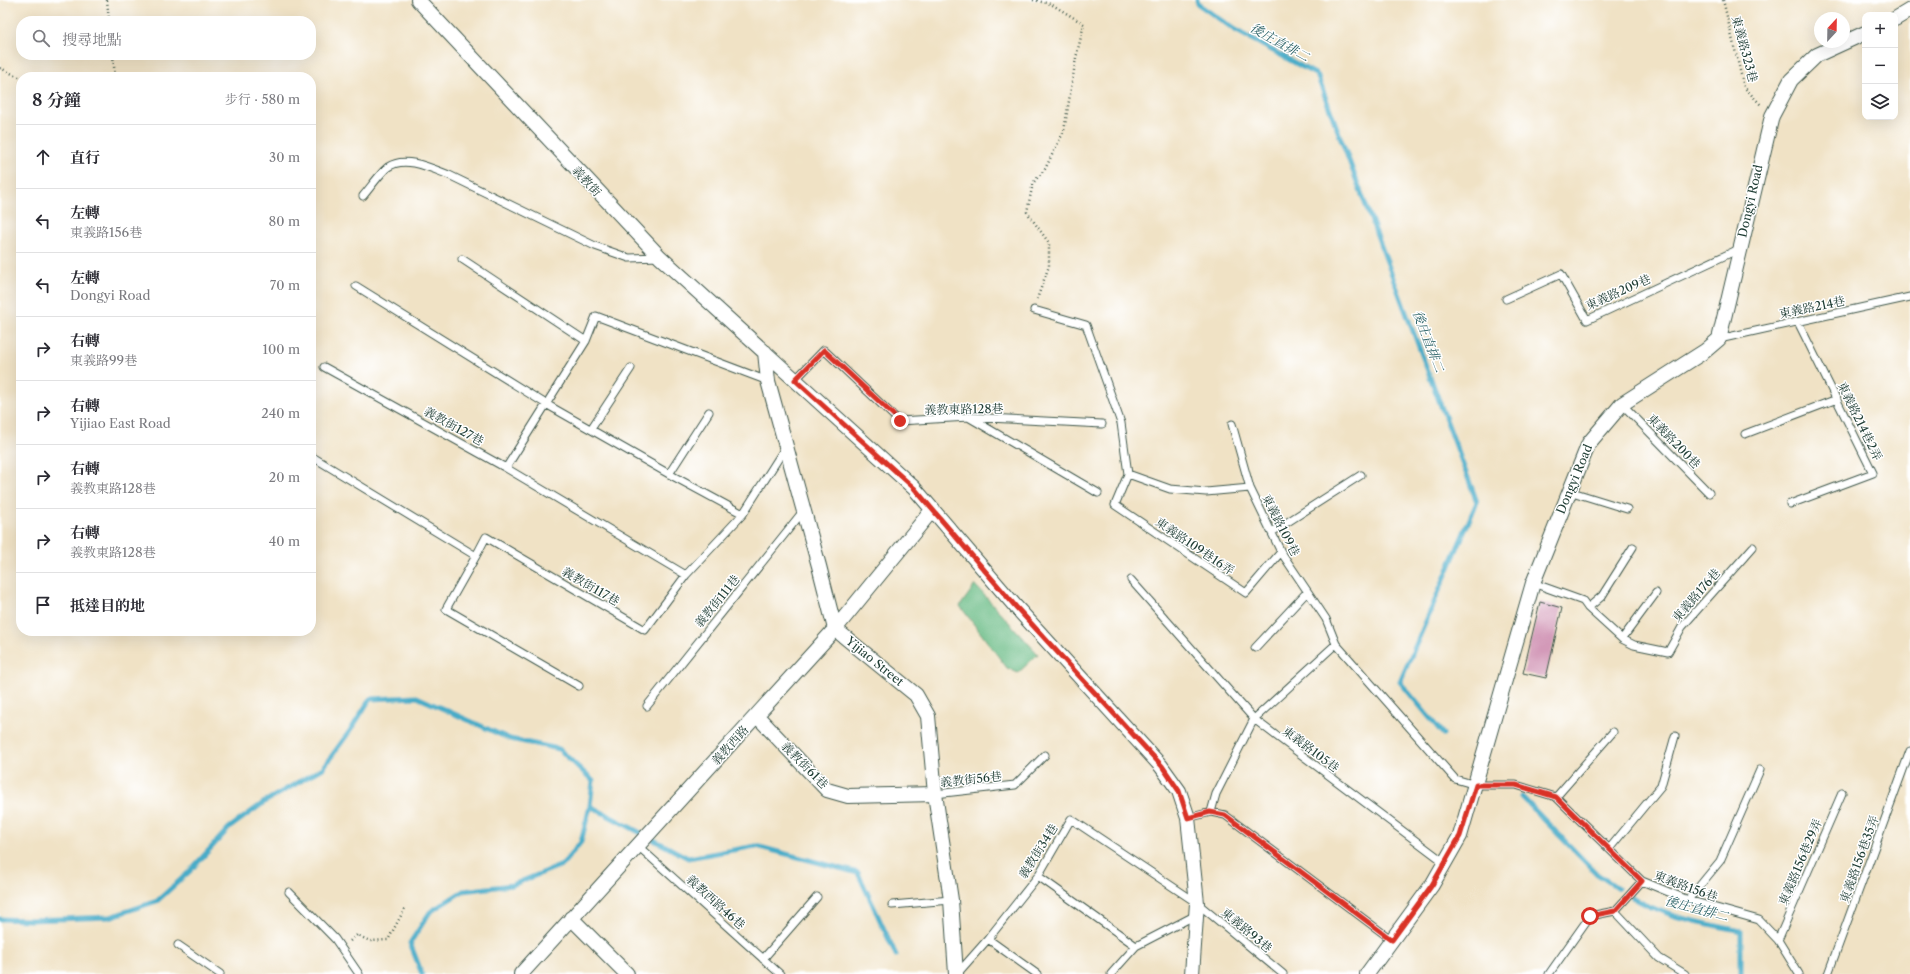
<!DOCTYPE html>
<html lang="zh-TW">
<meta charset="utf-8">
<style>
body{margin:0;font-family:"Libre Caslon Text","Noto Serif TC",serif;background:#f7f7f7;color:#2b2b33}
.controls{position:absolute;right:12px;top:12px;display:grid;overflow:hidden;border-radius:8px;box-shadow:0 4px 16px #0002}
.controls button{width:36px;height:36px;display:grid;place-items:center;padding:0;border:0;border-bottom:1px solid #e1e1e2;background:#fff;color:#2b2b33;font:20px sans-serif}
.compass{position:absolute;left:1814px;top:12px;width:36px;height:36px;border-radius:50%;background:#fff;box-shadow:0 4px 16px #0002;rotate:22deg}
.stop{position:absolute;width:12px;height:12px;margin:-9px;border:3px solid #d93025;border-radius:50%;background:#fff}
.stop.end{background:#d93025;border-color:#fff;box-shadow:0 1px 4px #0008}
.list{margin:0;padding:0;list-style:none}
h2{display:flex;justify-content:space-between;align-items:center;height:52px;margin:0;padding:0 16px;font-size:17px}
h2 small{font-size:13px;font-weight:400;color:#7c7c81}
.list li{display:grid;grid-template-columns:26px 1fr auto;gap:12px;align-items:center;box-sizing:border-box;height:64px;padding:0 16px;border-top:1px solid #e1e1e2}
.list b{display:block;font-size:15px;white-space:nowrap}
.list p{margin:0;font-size:13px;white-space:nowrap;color:#7c7c81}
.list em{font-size:13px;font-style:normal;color:#7c7c81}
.icon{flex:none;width:22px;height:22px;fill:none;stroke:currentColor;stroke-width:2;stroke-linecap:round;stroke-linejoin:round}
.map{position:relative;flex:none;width:1910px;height:974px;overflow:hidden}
.search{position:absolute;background:#fff;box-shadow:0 4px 16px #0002;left:16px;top:16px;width:300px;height:44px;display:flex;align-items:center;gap:10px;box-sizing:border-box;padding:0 14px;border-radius:16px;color:#7c7c81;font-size:15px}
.panel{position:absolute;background:#fff;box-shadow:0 4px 16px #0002;left:16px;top:72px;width:300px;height:564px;border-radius:16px}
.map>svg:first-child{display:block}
</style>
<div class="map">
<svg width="1910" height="974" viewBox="0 0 1910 974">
<rect width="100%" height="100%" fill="#fff"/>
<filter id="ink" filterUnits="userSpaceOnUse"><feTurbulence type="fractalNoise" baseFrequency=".025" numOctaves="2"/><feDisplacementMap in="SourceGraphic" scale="8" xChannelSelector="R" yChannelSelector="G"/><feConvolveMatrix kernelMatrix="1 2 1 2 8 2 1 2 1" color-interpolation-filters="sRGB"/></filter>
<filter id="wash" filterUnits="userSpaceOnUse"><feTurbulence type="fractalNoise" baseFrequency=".012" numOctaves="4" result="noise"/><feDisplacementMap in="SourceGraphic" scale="16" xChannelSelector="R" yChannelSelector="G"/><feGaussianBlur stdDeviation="0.9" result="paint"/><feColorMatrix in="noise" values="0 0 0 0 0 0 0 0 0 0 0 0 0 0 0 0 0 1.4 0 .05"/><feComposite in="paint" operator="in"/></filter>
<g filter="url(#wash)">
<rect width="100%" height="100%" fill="#f0e2c5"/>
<path fill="#6ebe89" stroke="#467e5e" d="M975,585L1038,654L1018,673L1007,668L960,606Z"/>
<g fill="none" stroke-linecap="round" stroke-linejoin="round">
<path stroke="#49acc8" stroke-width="5" d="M1197,0L1198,4L1235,30L1317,75L1477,502L1400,682L1443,734
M1522,797L1597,874L1618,888
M590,806L688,858L756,846L858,873L896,955
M1632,897C1663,917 1705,923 1741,931V974
M0,919L30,920L110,917L157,901L189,872L229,828L266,801L323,768L352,728L370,699L417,697L510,739L559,749L593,781L590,806L581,842L562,865L512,885L463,891L430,912L410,943L422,974"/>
</g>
<g id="blocks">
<path fill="#d399b8" d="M1540,602L1562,608L1546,678L1523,673Z"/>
</g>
</g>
<g filter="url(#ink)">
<use href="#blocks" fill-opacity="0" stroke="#3e564a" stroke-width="1"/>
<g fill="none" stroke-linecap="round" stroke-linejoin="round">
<g stroke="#3e564a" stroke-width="9">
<path id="service" d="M363,196C370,188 381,172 388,167C405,155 431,168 449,175L595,246L629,258L660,257
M462,259L586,341
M356,286L546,404L669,474L743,514
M1506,299L1561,274L1587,320L1739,249
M1034,310L1086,325L1121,423L1128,474L1170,489L1206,492L1250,488L1281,552L1326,619L1336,644L1455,779L1476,785H1516L1556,797L1642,881L1688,900L1759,920L1778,940L1799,974
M1719,339L1910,297
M324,367L506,468L586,341L596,316L768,381
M795,380L824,350L899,421L969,417L1102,424
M1622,404L1709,493
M970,418L1098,493
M1232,424L1250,488
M591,429L631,368
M1745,434L1837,399
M311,456L476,556L486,537L645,630L686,575
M506,468L686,575L743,514L785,448
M669,474L709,412
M1128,474L1115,505L1246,593L1281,552
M1569,491L1627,509
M1790,504L1873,473L1798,322
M1272,532L1361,475
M476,556L446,609L579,686
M1131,580L1254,719L1216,794L1211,812
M1533,583L1583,601L1588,608L1622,639L1634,645L1668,652L1682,627L1753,547
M1588,608L1602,596L1633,547
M1622,639L1656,593
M1336,644L1254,719L1444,862
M1255,648L1307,592
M647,706L804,510
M935,794L1015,785L1045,755
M1556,797L1613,732
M1188,818L1211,812L1225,815L1392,940
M638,846L780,974
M1609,849L1661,786L1675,736
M1038,876L1136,946
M289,892L335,939L359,974
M1688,900L1720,861L1760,770
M892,905L951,900
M1615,911L1659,958L1685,974
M988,939L1037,974
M1778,940L1842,793
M178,945L220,974
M763,959L817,897
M957,974L988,939L1038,876L1071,819L1197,903L1283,974
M1111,974L1136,946L1196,915
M1549,974L1590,916L1615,911L1642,881
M1828,974L1910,751"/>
</g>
<g stroke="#3e564a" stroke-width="16">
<path id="minor" d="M418,0L660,257L914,488L1016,607L1161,766L1179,791L1188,818L1197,903L1192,974
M1895,19L1910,10
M765,352L768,381L819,566L835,629L916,695L928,716L935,794L951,900L956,974
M757,716L827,790L848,796L935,794
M571,918L627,974
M521,974L835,629L933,509
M1367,974L1432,885L1460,836L1533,583L1589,443L1622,404L1705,351L1719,339L1772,116L1791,80L1817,55L1865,33"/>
</g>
<path stroke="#3e564a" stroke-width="2.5" stroke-dasharray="1 3" stroke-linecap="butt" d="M107,0L109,21
M1033,0L1051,4L1084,24L1076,58L1064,131L1045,169L1033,183L1027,212L1049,243V266L1037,299
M1723,0L1744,87L1762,106
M113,55L115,77
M0,68L21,78
M350,941L357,935L370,941L388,940L405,908"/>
<use href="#service" stroke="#fff" stroke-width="7"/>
<use href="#minor" stroke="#fff" stroke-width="14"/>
</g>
</g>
<g fill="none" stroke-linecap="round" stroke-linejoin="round" filter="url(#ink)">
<path stroke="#d93025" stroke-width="5" d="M900,421L824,350L795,380L914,488L1016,607L1162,766L1179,791L1188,818L1210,812L1225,815L1392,940L1432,885L1460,836L1476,785H1516L1556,797L1642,881L1615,911L1590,916"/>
</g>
<g text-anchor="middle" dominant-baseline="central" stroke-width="3" stroke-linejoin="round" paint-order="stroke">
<g font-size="12" fill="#1f3d34" stroke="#fff">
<text transform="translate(1745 49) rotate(75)">東義路323巷</text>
<text transform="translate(587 181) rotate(47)">義教街</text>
<text transform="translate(1750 201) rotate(-77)">Dongyi Road</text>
<text transform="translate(1618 292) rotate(-24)">東義路209巷</text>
<text transform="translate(1812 307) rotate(-12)">東義路214巷</text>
<text transform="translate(964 409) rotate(-1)">義教東路128巷</text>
<text transform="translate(1860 421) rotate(64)">東義路214巷2弄</text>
<text transform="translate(454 426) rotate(29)">義教街127巷</text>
<text transform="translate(1674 441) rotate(46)">東義路200巷</text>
<text transform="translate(1574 479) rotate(-67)">Dongyi Road</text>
<text transform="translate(1281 525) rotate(63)">東義路109巷</text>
<text transform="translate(1195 546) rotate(34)">東義路109巷16弄</text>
<text transform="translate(591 586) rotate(30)">義教街117巷</text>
<text transform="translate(1696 595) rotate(-49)">東義路176巷</text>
<text transform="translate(717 601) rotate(-51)">義教街111巷</text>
<text transform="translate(875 661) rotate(39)">Yijiao Street</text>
<text transform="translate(730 745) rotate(-48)">義教西路</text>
<text transform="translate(1311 749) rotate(37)">東義路105巷</text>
<text transform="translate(805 765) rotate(45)">義教街61巷</text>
<text transform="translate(971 779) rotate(-6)">義教街56巷</text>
<text transform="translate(1038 851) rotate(-58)">義教街34巷</text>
<text transform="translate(1859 859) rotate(-70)">東義路156巷35弄</text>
<text transform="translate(1800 862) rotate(-67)">東義路156巷29弄</text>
<text transform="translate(1686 886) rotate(20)">東義路156巷</text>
<text transform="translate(716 902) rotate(42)">義教西路46巷</text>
<text transform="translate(1247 930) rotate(40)">東義路93巷</text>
</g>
<g font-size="13" font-style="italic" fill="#2e6468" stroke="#fff">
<text transform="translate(1280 42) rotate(29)">後庄直排二</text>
<text transform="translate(1429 341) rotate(69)">後庄直排二</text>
<text transform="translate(1697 908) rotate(15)">後庄直排二</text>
</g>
</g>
</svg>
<div class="controls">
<button>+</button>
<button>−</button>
<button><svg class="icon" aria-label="layers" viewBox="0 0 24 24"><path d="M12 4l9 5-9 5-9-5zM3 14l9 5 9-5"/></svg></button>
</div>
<svg class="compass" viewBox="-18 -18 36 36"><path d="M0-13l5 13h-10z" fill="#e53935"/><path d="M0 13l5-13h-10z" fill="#7c7c81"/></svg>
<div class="stop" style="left:1590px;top:916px"></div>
<div class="stop end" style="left:900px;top:421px"></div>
<div class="search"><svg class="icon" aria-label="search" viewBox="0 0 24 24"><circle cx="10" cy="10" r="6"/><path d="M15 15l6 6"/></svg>搜尋地點</div>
<section class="panel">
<h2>8 分鐘<small>步行 · 580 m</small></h2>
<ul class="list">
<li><svg class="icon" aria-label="ahead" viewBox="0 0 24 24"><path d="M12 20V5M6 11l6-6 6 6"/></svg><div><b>直行</b></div><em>30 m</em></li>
<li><svg class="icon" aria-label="left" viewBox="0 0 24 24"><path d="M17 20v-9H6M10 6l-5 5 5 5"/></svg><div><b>左轉</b><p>東義路156巷</p></div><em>80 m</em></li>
<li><svg class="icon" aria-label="left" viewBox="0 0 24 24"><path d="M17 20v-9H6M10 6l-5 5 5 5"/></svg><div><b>左轉</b><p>Dongyi Road</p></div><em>70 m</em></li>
<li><svg class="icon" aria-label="right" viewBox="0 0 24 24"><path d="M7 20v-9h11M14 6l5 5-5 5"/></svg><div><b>右轉</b><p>東義路99巷</p></div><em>100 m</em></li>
<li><svg class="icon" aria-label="right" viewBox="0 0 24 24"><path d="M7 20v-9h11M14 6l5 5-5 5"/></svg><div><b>右轉</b><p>Yijiao East Road</p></div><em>240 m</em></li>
<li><svg class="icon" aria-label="right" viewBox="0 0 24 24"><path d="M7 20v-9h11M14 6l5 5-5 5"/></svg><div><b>右轉</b><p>義教東路128巷</p></div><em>20 m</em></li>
<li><svg class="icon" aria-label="right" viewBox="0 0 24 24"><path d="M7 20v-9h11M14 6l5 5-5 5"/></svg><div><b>右轉</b><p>義教東路128巷</p></div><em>40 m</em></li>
<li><svg class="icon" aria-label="arrive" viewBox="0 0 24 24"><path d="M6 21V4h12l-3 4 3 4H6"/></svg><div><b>抵達目的地</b></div></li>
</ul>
</section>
</div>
